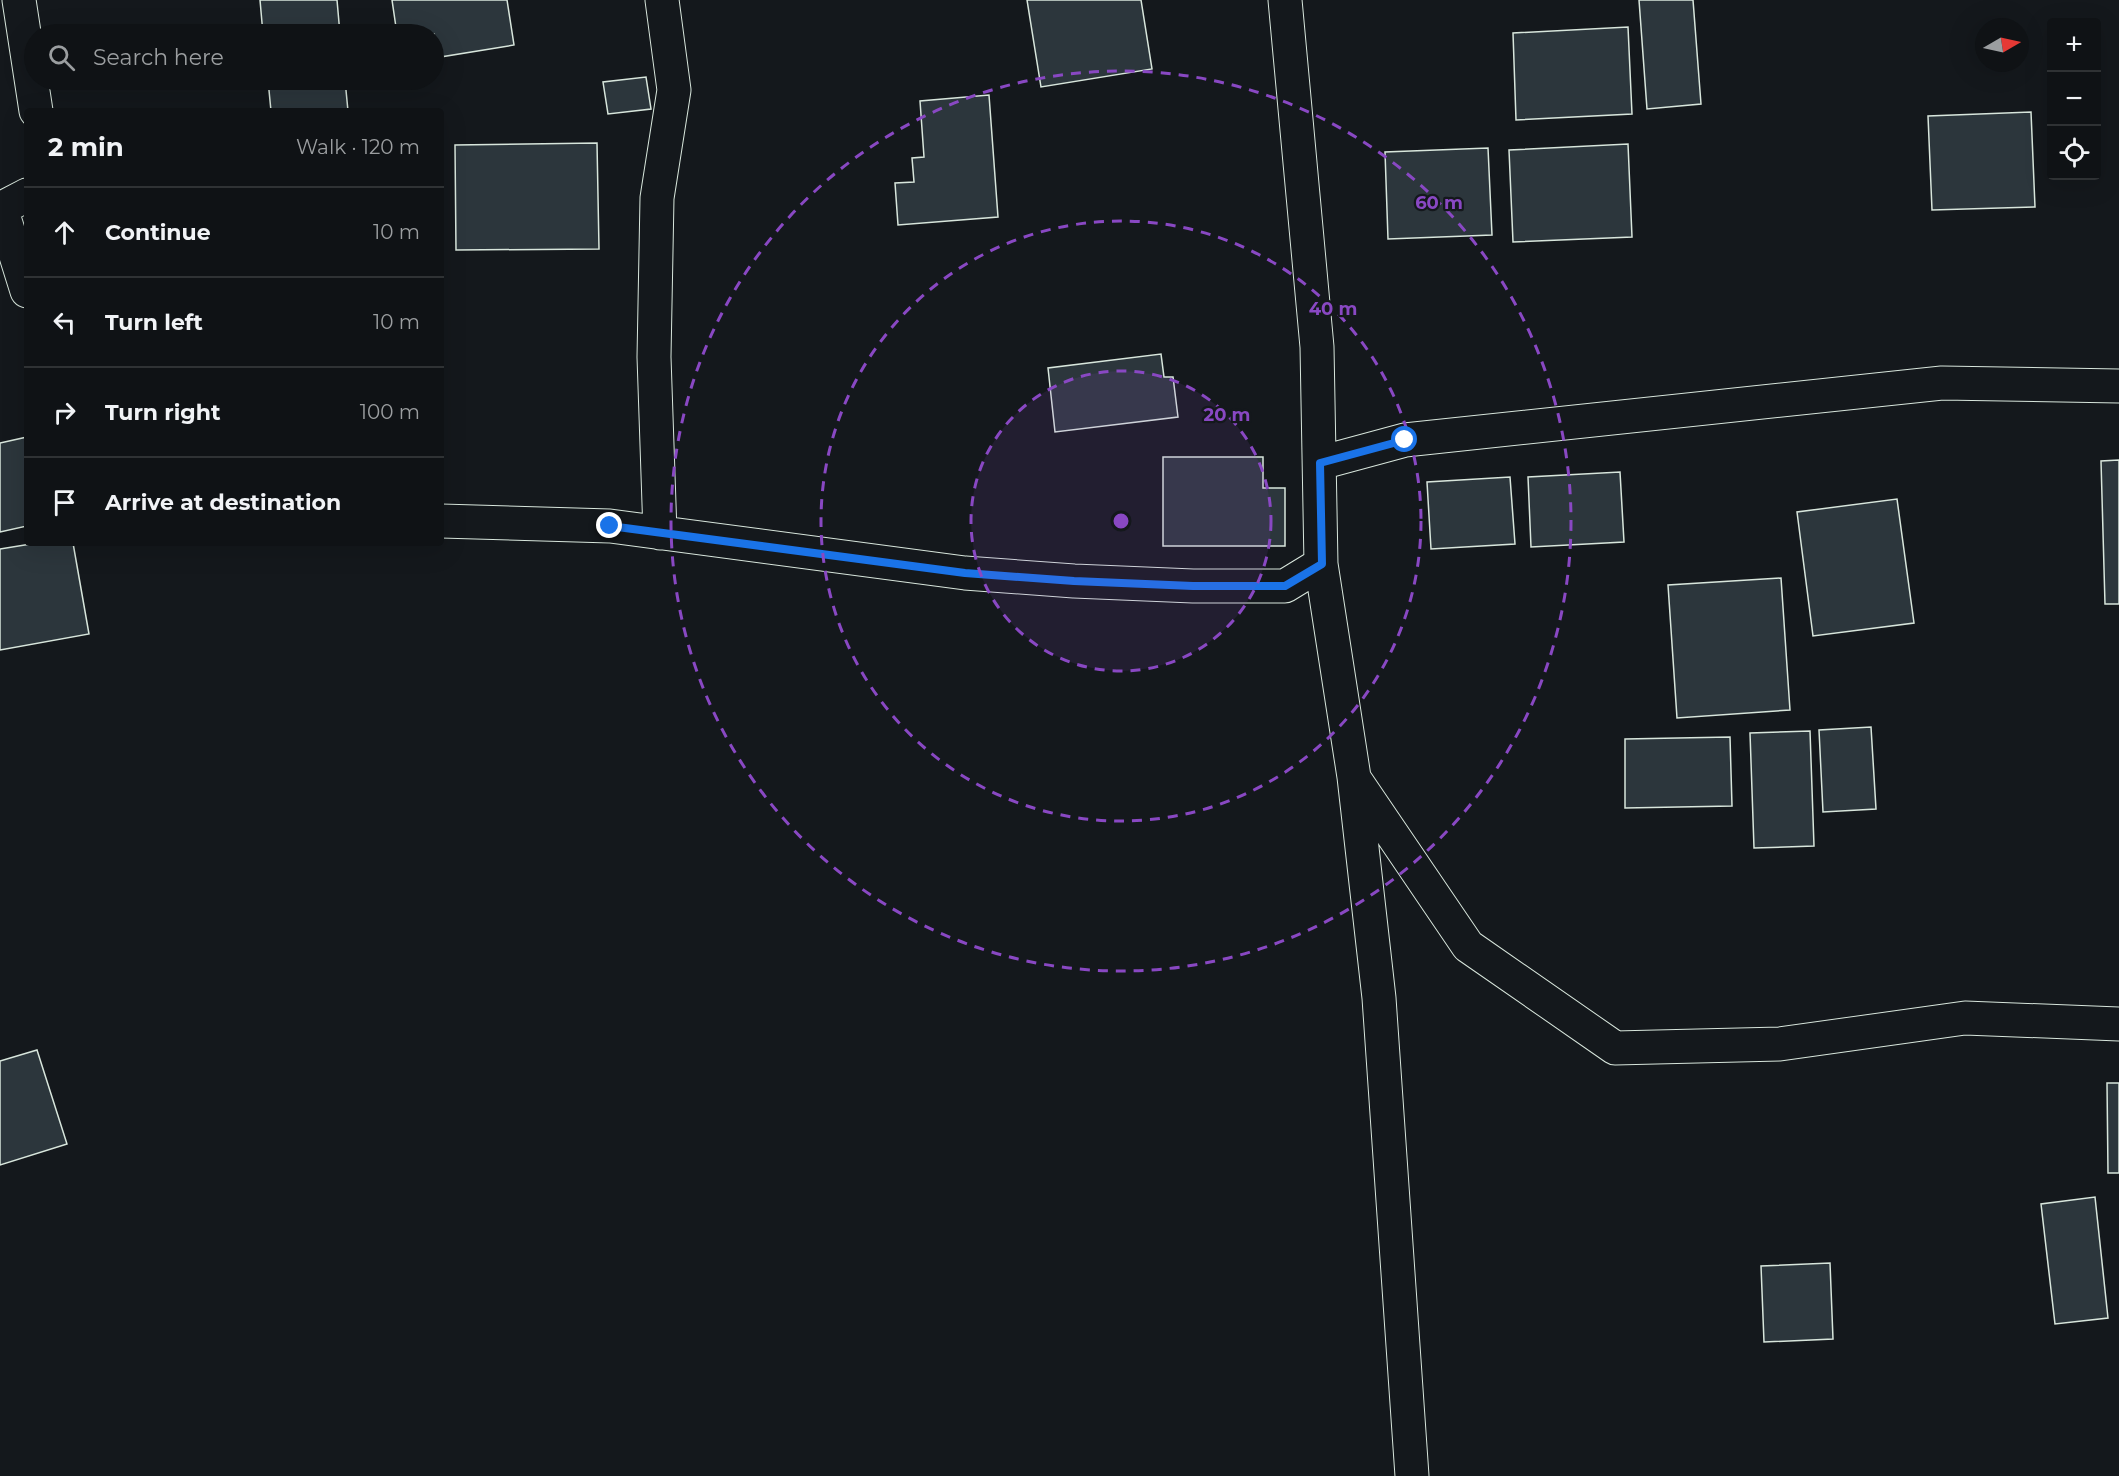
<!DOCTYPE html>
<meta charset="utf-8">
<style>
body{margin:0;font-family:Montserrat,sans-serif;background:#1d2022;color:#f1f3f6}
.controls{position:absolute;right:18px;top:18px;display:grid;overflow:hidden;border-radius:6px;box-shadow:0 6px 24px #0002}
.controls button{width:54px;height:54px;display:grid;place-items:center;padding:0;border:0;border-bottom:2px solid #2f3234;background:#0f1215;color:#f1f3f6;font:30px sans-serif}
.compass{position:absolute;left:1975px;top:18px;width:54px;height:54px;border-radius:50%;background:#0f1215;box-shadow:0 6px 24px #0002;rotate:81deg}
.stop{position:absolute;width:18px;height:18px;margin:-14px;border:4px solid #1a73e8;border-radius:50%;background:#fff}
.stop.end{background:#1a73e8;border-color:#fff;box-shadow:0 2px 6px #0008}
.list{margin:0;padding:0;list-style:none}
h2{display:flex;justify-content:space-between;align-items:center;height:78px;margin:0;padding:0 24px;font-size:26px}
h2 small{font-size:20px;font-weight:400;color:#9b9ea0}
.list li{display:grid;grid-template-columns:39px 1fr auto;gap:18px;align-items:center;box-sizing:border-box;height:90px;padding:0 24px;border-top:2px solid #2f3234}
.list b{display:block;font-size:22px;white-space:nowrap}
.list em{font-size:20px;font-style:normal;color:#9b9ea0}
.icon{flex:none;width:33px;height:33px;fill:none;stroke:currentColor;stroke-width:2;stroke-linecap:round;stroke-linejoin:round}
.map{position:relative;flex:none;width:2119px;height:1476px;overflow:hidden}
.search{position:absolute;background:#0f1215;box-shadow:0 6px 24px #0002;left:24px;top:24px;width:420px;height:66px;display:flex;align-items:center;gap:15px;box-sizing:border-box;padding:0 21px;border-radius:33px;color:#9b9ea0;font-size:22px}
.panel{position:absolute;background:#0f1215;box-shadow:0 6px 24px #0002;left:24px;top:108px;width:420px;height:438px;border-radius:6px}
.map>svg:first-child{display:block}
</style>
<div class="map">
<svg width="2119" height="1476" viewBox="0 0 2119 1476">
<rect width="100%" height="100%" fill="#14181c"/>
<path fill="#2c363c" stroke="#d8e6dc" stroke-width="1.5" d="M260,0H337L340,34H263Z
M392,0H507L514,45L434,58V34H397Z
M1027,0H1141L1152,69L1041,87Z
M1639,0H1693L1701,104L1647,109Z
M1628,27L1632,114L1516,120L1513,33Z
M646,77L651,109L608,114L603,82Z
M268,80H345L348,111H271Z
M989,95L998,217L898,225L895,183L914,182L912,158L924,157L920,101Z
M2031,112L2035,207L1932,210L1928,116Z
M597,143L599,249L456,250L455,145Z
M1628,144L1632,237L1513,242L1509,150Z
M1488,148L1492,235L1388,239L1385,152Z
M1161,354L1164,377H1173L1178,417L1055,432L1048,368Z
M27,437V526L0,532V443Z
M1163,457H1263V488H1285V546H1163Z
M2119,460V604H2105L2101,461Z
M1620,472L1624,542L1531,547L1528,477Z
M1510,477L1515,544L1431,549L1427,482Z
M1897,499L1914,623L1813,636L1797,512Z
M37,543H73L89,634L0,650V549Z
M1781,578L1790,710L1677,718L1668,585Z
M1871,727L1876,809L1823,812L1819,730Z
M1810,731L1814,846L1754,848L1750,733Z
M1730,737L1732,806L1625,808V739Z
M37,1050L67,1144L0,1165V1061Z
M2107,1083H2119V1173H2108Z
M2095,1197L2108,1318L2055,1324L2041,1204Z
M1830,1263L1833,1339L1764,1342L1761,1266Z"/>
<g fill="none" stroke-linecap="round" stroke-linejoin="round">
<g stroke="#d8e6dc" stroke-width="35">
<path id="minor" d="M19,0L36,111
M1285,0L1317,347L1321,564L1354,777L1379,998L1412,1476
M1,208L27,291
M0,209L27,195
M1320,463L1405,440L1942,383L2119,386
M441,521L610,526L965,573L1074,581L1193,586H1285L1321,564
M660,533L654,357L657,198L674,90L662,0
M1356,781L1468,946L1615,1048L1780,1044L1965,1018L2119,1024"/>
</g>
<use href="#minor" stroke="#14181c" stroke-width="33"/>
</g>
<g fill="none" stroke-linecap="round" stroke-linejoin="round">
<path stroke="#1a73e8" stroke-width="8" d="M610,526L965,573L1074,581L1193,586H1285L1322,564L1320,463L1405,440"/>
</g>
<circle cx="1121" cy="521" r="150" fill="#8948c3" fill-opacity=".12"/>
<g fill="none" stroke="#8948c3" stroke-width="3" stroke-dasharray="10 8">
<circle cx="1121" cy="521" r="150"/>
<circle cx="1121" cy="521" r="300"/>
<circle cx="1121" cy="521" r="450"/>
</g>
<circle cx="1121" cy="521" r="9" fill="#8948c3" stroke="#14181c" stroke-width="3"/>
<g font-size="18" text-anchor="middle" font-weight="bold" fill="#8948c3" stroke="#14181c" stroke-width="4.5" stroke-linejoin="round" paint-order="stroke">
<text x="1439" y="209">60 m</text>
<text x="1333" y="315">40 m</text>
<text x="1227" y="421">20 m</text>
</g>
</svg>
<div class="controls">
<button>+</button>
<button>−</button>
<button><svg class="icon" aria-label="locate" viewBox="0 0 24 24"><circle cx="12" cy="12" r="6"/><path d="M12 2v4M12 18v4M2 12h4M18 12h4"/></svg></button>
</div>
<svg class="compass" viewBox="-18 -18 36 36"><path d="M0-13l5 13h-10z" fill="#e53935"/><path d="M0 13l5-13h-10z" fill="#9b9ea0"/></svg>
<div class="stop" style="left:1405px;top:440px"></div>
<div class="stop end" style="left:610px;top:526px"></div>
<div class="search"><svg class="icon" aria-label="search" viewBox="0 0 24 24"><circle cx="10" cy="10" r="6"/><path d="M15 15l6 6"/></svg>Search here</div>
<section class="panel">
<h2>2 min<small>Walk · 120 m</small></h2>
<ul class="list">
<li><svg class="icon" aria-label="ahead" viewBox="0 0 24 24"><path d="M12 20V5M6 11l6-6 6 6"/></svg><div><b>Continue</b></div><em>10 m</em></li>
<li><svg class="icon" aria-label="left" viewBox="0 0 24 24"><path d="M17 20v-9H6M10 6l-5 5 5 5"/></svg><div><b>Turn left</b></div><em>10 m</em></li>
<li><svg class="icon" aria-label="right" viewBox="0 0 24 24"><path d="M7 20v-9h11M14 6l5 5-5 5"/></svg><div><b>Turn right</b></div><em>100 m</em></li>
<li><svg class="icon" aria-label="arrive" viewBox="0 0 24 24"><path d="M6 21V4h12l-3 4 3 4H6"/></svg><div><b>Arrive at destination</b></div></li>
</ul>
</section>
</div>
